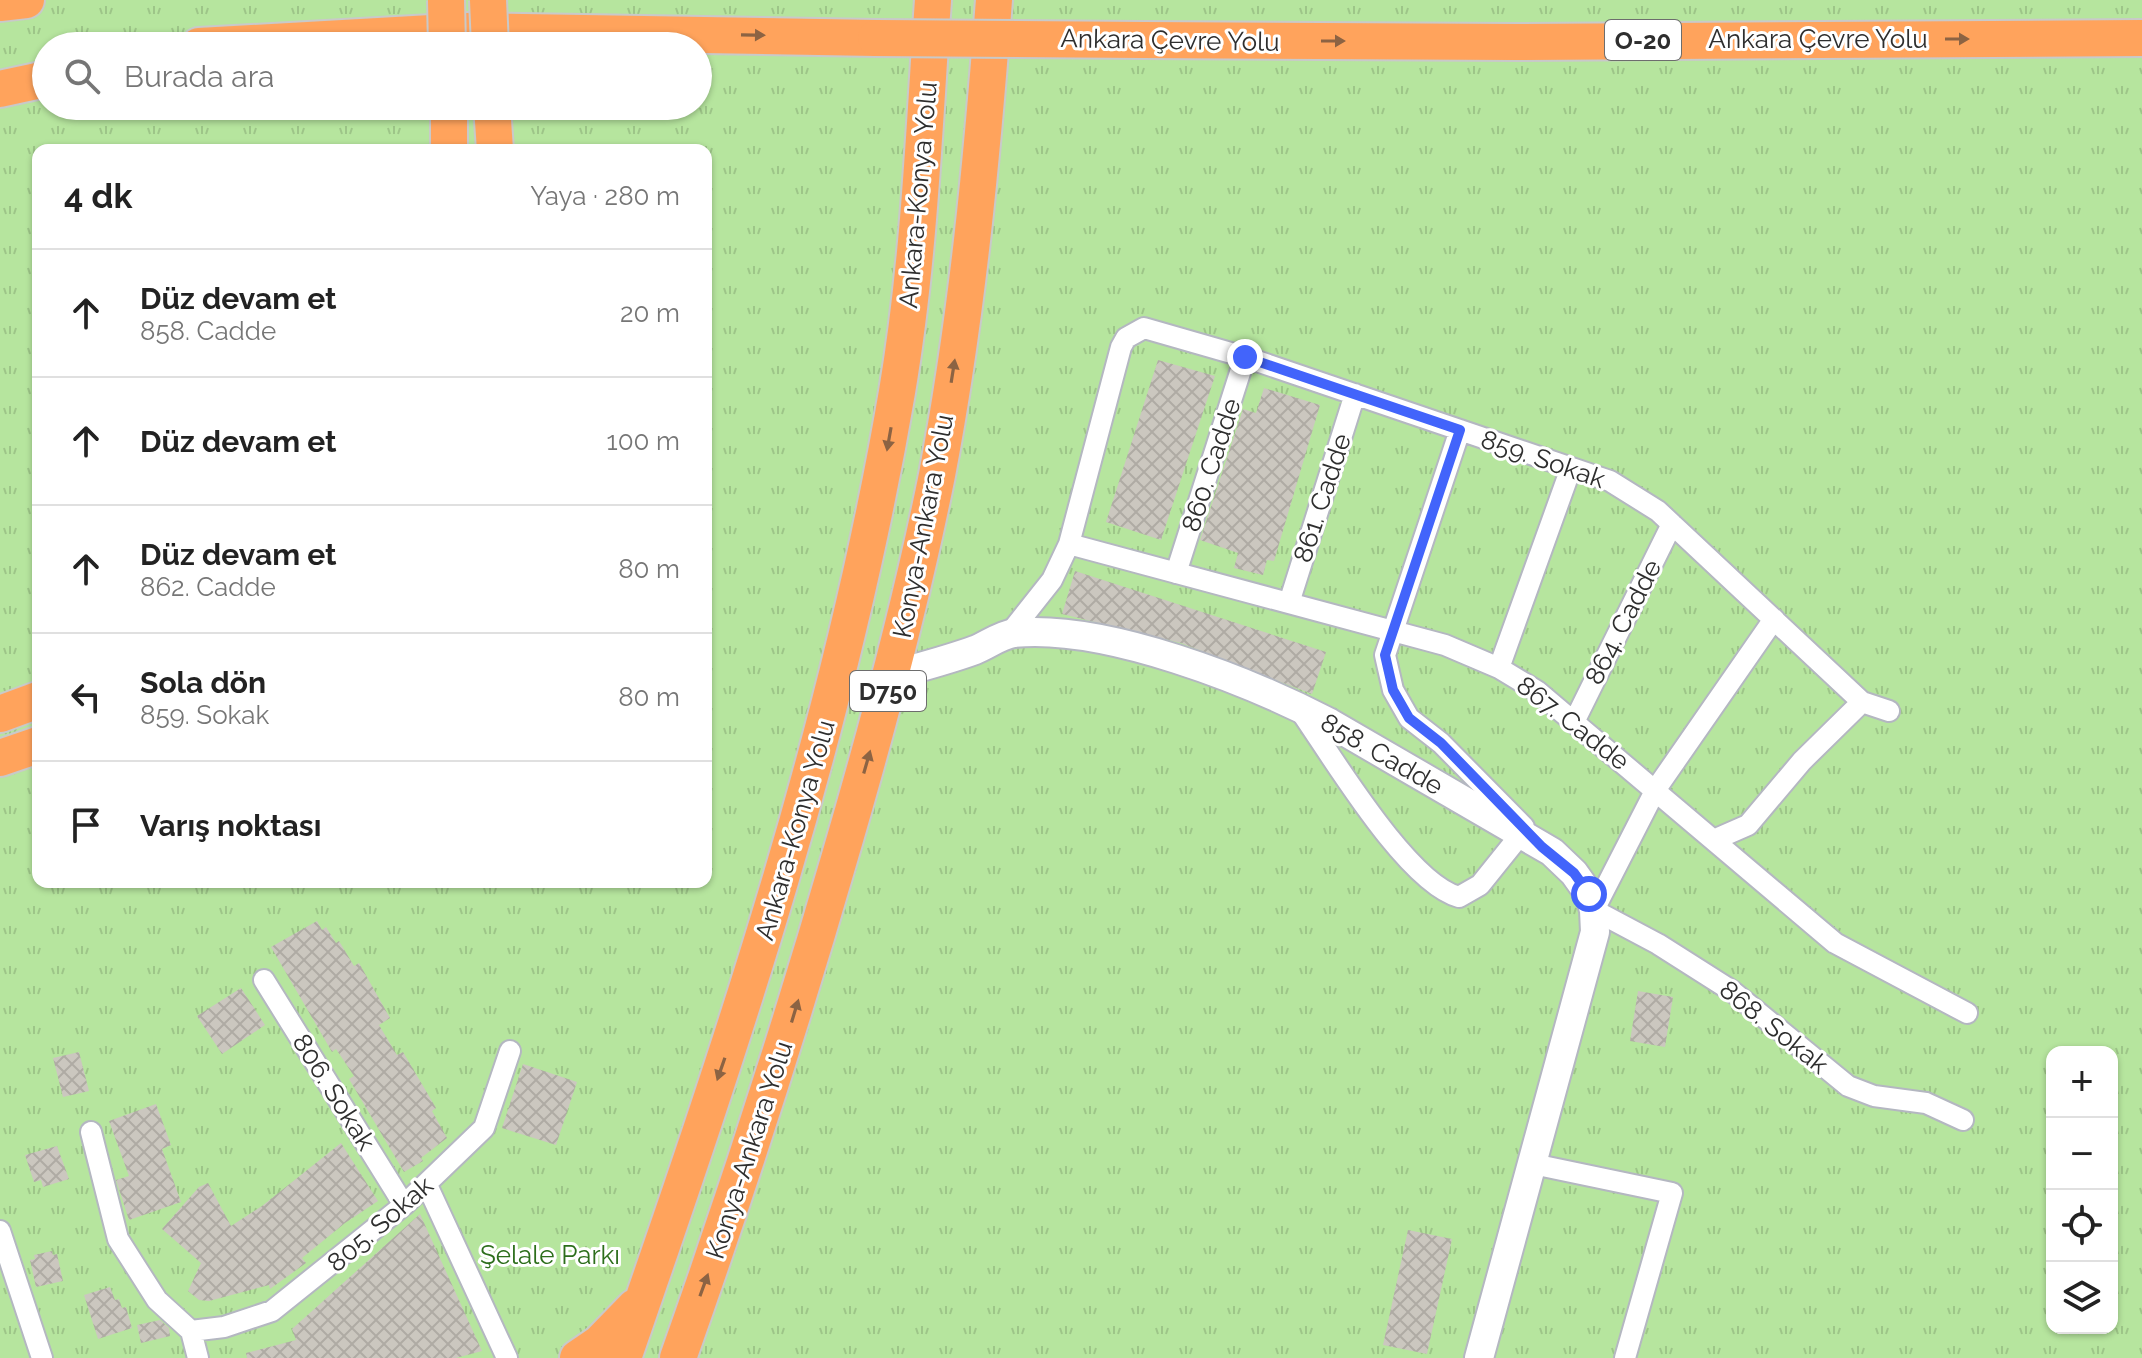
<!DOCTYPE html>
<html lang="tr">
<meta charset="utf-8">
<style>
body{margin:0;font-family:Raleway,sans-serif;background:#f2f2f2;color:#222}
.controls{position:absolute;right:24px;bottom:24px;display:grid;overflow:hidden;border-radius:16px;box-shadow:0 2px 6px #0004}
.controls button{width:72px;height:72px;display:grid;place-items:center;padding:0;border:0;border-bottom:2px solid #e0e0e0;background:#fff;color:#222;font:40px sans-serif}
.stop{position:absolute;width:24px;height:24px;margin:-18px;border:6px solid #4264fb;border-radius:50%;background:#fff}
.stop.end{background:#4264fb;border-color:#fff;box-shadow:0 2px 8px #0008}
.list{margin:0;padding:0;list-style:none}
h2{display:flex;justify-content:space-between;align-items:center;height:104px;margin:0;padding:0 32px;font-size:34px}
h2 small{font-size:26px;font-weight:400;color:#767676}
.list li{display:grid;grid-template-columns:52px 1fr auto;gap:24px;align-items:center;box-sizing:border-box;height:128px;padding:0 32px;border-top:2px solid #e0e0e0}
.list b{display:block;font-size:30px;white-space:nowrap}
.list p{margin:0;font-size:26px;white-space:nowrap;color:#767676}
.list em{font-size:26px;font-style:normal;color:#767676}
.icon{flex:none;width:44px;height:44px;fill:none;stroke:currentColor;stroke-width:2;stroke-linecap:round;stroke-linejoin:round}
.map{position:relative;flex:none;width:2142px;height:1358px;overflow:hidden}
.search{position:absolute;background:#fff;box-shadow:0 2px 6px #0004;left:32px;top:32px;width:680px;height:88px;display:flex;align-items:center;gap:20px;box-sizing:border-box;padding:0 28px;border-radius:44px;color:#767676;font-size:30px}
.panel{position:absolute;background:#fff;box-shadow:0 2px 6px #0004;left:32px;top:144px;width:680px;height:744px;border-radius:16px}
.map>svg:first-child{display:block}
</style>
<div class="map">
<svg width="2142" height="1358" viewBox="0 0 2142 1358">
<defs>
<pattern id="park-tufts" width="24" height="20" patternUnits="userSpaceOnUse" patternTransform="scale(2)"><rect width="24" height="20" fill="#b6e59e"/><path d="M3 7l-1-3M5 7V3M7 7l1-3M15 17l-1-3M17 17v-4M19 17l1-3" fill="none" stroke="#9dc588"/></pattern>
<pattern id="building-cross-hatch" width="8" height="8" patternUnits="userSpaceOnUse" patternTransform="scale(2)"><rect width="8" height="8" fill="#cbc7bf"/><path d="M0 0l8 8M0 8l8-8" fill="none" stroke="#afaba4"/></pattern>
</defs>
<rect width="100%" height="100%" fill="#efe9e1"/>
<path fill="url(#park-tufts)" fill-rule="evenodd" d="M0,0H2142V1358H0ZM46,46H698V106H46ZM38,150H706V882H38ZM2052,1052H2112V1328H2052Z"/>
<path fill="url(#building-cross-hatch)" d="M1158,360L1215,376L1161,540L1106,522Z
M1264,388L1320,405L1274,561L1267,560L1263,575L1234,568L1238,553L1200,540L1243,409L1256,413Z
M1075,571L1326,652L1312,694L1181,643L1062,614Z
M317,921L322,930L326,927L336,943L339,941L354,966L359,963L390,1018L379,1025L397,1055L403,1052L436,1108L432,1111L447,1138L421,1158L423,1161L404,1172L349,1079L354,1076L336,1049L332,1052L271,947Z
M241,988L265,1025L222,1054L197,1016Z
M1638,991L1673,997L1665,1047L1630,1041Z
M79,1052L89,1091L63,1097L53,1058Z
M523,1064L577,1082L556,1145L502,1128Z
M156,1104L171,1145L162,1149L181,1202L129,1220L116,1180L129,1176L109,1121Z
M341,1143L378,1201L345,1223L302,1258L306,1263L270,1289L269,1285L209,1301L199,1300L188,1291L201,1263L162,1229L199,1187L208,1183L231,1226L262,1206Z
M57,1146L69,1179L43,1187L41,1180L34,1182L25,1155Z
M420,1214L482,1351L456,1358H247L246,1353L296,1340L292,1329Z
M1408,1230L1452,1239L1427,1354L1383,1345Z
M52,1251L53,1255L57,1254L63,1281L36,1287L30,1260L35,1259L34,1255Z
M110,1287L115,1300L119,1299L122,1308L126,1307L132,1328L98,1339L84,1295Z
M160,1320L169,1328L170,1336L141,1343L137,1325Z"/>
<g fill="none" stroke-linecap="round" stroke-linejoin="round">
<g stroke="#b4b7c1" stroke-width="24">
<path id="street" d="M1460,430L1385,655L1393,690L1409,718L1441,743L1524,827
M1069,544L1445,645L1499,668L1537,691L1835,943L1967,1013
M1176,573L1245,357
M1289,603L1355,394
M1774,619L1656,789L1594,910L1658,944L1732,991L1848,1086L1874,1096L1926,1103L1963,1120
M1010,633L1052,580L1069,544L1121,347L1126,338L1144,328L1245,357L1610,481L1658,511L1862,702L1889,711
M1499,668L1571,468
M1299,709C1332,756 1407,883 1459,897L1480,885L1521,834
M1575,720L1672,524
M1716,839L1748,825L1802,761L1862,702
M264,980L404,1205
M91,1132L118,1239L157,1300L191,1331L198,1358
M1533,1164L1672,1193L1625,1358
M427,1185L507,1358
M0,1231L42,1358
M191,1331L224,1327L272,1311L404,1205L484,1128L510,1051"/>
</g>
<g stroke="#b4b7c1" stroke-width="32">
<path id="secondary" d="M892,675C920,667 948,660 975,650C987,645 1001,635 1014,633C1106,624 1249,681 1330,723L1552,852L1574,873L1589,894L1594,910L1595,932L1479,1358"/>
</g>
<g stroke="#c9c9c9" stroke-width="40">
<path id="highway" d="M0,3L26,0
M1143,40L1515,42L2142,38
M199,46L467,31L876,38
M0,89L46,79
M449,106V150
M492,106L495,150
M0,714L38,700
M0,758L38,745
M578,1358L600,1343L635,1307
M623,1358C734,1039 840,726 897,392C919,262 924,131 933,0
M678,1358C737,1192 791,1025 840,856C877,730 911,604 937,475C967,318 982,159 994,0"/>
</g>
<use href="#street" stroke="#fff" stroke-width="20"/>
<use href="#secondary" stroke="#fff" stroke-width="28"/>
<use href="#highway" stroke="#ffa35c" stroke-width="36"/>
<g stroke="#c9c9c9" stroke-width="40" stroke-linecap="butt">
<path id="highway-bridge" d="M446,0L447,46
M488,0L490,46
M876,38L1143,40"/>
</g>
<use href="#highway-bridge" stroke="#ffa35c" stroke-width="36"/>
</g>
<defs><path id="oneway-solid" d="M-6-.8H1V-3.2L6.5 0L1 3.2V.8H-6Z" transform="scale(2)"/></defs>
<g fill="#8c6343">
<use href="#oneway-solid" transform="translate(753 35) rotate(1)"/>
<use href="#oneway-solid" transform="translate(1957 39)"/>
<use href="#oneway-solid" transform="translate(1333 41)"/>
<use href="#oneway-solid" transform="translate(953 371) rotate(-81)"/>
<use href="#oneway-solid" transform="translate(889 439) rotate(100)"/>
<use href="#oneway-solid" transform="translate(867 762) rotate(-74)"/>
<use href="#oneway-solid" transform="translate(795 1011) rotate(-73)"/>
<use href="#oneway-solid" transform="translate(721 1069) rotate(109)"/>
<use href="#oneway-solid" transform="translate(704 1285) rotate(-70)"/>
</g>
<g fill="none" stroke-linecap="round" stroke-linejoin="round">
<path stroke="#4264fb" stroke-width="10" d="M1245,357L1460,430L1385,655L1393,690L1409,718L1441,743L1542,847L1574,873L1589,894"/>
</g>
<g text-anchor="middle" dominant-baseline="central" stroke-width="6" stroke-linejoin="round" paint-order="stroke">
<g fill="#fff" stroke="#6d6d6d" stroke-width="2">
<rect x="1605" y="20" width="76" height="40" rx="6"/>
<rect x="850" y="671" width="76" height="40" rx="6"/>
</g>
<g font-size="24" font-weight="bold" fill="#2e2e2e">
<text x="1643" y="40">O-20</text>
<text x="888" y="691">D750</text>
</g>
<g font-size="26" fill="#2e2e2e" stroke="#fff">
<text x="1818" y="39">Ankara Çevre Yolu</text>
<text transform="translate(1170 40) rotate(1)">Ankara Çevre Yolu</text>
<text transform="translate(918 195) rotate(-85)">Ankara-Konya Yolu</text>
<text transform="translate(1543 459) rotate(19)">859. Sokak</text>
<text transform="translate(1211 465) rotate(-72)">860. Cadde</text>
<text transform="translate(1322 498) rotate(-72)">861. Cadde</text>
<text transform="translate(923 526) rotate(-79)">Konya-Ankara Yolu</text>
<text transform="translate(1623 622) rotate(-63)">864. Cadde</text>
<text transform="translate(1573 723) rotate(38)">867. Cadde</text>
<text transform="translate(1382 754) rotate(30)">858. Cadde</text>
<text transform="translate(795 830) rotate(-74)">Ankara-Konya Yolu</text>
<text transform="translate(1774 1027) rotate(39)">868. Sokak</text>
<text transform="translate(334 1092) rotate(58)">806. Sokak</text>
<text transform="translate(749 1150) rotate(-72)">Konya-Ankara Yolu</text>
<text transform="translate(380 1224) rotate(-41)">805. Sokak</text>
</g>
<g font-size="26" fill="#2c6e1b" stroke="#fff">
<text x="550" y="1255">Şelale Parkı</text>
</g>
</g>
</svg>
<div class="controls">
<button>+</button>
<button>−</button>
<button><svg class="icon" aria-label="locate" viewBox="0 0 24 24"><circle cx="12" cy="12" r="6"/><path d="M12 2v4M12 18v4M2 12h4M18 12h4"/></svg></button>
<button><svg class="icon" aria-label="layers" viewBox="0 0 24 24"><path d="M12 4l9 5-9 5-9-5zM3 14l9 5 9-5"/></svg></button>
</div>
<div class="stop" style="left:1589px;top:894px"></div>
<div class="stop end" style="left:1245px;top:357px"></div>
<div class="search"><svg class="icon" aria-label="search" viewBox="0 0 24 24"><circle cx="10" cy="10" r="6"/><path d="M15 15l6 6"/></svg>Burada ara</div>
<section class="panel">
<h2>4 dk<small>Yaya · 280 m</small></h2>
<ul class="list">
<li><svg class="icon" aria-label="ahead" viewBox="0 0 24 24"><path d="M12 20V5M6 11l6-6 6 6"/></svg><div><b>Düz devam et</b><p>858. Cadde</p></div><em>20 m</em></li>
<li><svg class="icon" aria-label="ahead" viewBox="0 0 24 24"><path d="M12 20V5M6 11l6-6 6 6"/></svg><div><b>Düz devam et</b></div><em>100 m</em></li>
<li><svg class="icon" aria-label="ahead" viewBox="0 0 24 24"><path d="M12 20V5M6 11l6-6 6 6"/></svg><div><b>Düz devam et</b><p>862. Cadde</p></div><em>80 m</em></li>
<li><svg class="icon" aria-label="left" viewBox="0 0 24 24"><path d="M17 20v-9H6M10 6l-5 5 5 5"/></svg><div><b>Sola dön</b><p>859. Sokak</p></div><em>80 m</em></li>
<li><svg class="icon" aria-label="arrive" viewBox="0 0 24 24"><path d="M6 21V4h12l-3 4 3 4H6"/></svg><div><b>Varış noktası</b></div></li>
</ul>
</section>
</div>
